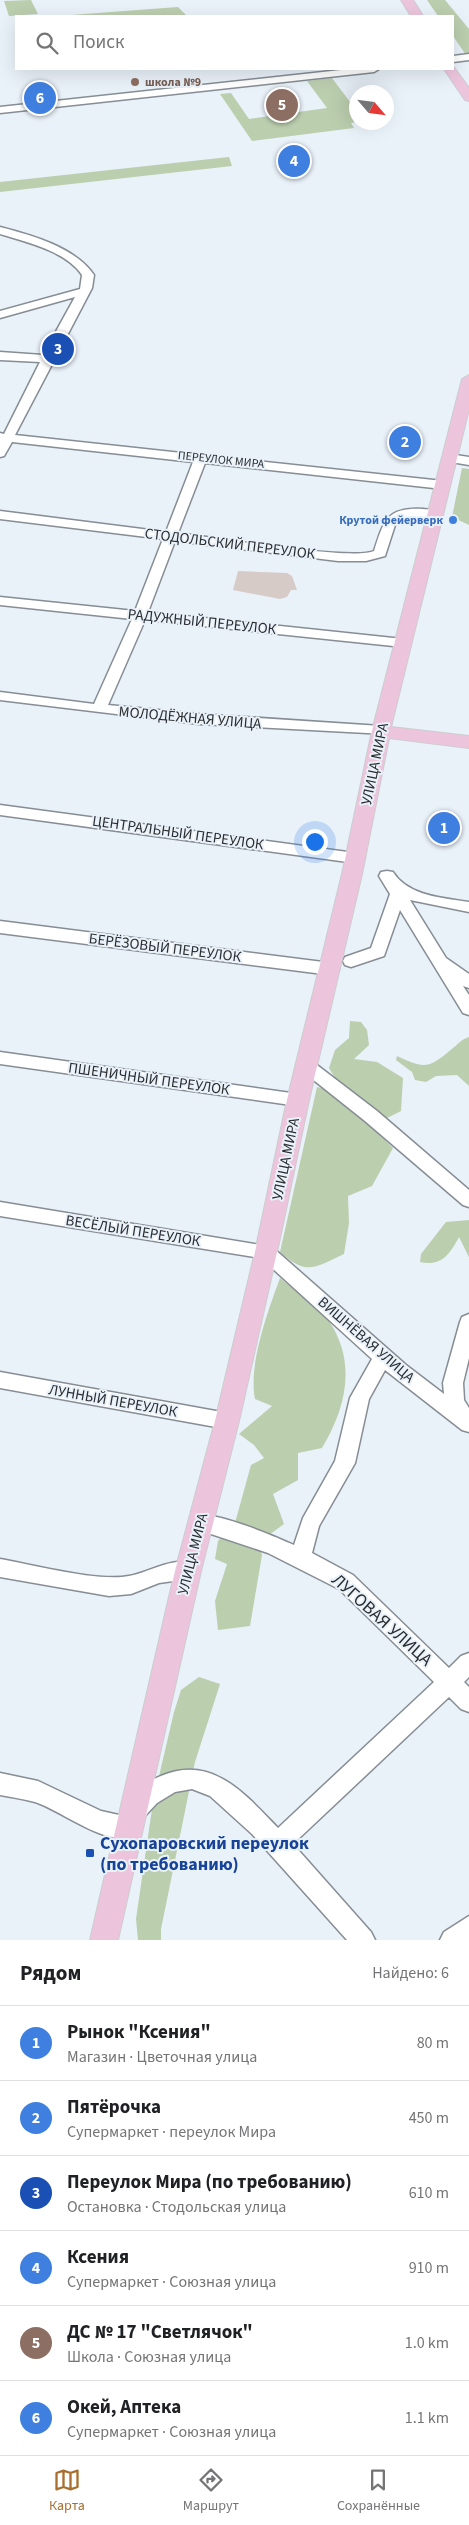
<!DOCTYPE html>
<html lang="ru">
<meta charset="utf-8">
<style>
body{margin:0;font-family:"Source Sans 3",sans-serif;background:#f6f6f6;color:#202124}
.compass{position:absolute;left:349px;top:85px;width:45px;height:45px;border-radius:50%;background:#fff;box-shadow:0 5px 20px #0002;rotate:118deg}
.you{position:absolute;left:314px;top:841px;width:18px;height:18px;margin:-12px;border:4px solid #fff;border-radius:50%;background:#1a73e8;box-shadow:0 0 0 8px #1a73e833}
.badge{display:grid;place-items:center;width:32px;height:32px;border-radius:50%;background:#a96f2f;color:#fff;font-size:16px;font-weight:700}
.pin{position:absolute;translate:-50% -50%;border:2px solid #fff;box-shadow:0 1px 5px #0006}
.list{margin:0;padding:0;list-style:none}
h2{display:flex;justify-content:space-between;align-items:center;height:65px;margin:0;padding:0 20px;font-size:21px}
h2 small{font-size:16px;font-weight:400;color:#757577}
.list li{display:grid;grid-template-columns:32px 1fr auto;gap:15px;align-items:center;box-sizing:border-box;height:75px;padding:0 20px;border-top:1px solid #e0e0e0}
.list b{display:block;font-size:19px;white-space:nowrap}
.list p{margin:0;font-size:16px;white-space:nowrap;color:#757577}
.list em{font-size:16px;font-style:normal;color:#757577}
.icon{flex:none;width:28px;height:28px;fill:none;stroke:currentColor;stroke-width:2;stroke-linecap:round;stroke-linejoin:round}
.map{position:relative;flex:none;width:469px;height:1940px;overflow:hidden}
.search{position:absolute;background:#fff;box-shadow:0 5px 20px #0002;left:15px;right:15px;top:15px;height:55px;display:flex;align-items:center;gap:12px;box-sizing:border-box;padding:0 18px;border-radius:0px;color:#757577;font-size:19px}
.sheet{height:515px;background:#fff}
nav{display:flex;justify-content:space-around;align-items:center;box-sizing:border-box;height:70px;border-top:1px solid #e0e0e0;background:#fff;font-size:14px;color:#757577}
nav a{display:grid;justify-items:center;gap:2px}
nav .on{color:#a96f2f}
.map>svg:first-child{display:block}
</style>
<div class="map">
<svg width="469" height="1940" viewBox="0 0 469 1940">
<rect width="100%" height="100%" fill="#e9f1f9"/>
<path fill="#bbceae" d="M31,0L38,14L9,16L4,1Z
M427,0H445L469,29V55H466L453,36V16H438Z
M178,7L187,16H58Z
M332,78L356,110V122L351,123L354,128L252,141L220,94L231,93L249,119L327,108L307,81Z
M229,157L232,166L0,192V182Z
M462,468L469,469V525L452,517Z
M350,1021L361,1022L367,1030L369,1045L354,1059L377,1062L403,1078L401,1111L387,1118L338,1083L329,1068L335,1050L349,1038Z
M469,1037V1086L457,1075L436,1076L426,1082L415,1080L412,1072L396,1060L397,1056C424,1069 429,1069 453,1048C458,1044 462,1039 469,1037Z
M317,1087L334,1091L393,1148L372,1186L348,1196L349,1223L344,1254C314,1268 307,1276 280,1252Z
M469,1220V1257L459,1237C450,1254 441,1267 420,1262L421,1254L446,1222Z
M280,1278C294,1290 319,1306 329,1321C357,1363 346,1408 322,1448L298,1453V1480L273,1494L284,1524L269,1535L257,1538L262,1555L250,1626L218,1630L215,1601L227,1564L215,1559L218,1541L235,1523L251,1465L264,1458L254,1445L239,1434L272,1406L255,1399C248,1365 268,1311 280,1278Z
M199,1677L220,1684L195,1762L161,1929V1940H138L136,1919L153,1802L174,1712L181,1690Z"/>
<path fill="#d6cbc7" d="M238,571L287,573L292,576L297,590H291L287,597L280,599L233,590Z"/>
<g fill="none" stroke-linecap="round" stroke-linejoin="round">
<g stroke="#868d94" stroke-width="3">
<path id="minor" d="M469,54V60L453,62V56Z
M350,69H379L374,72L0,113V107Z
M0,227C31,235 75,247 94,275L92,288L15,435L443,481L449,485L443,489L205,463L178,533C211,537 352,561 374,551C384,520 387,507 423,509C430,510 437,509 441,514L435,518H402L395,525L385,556L366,561H338L175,541L148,612L403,639L410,643L403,647L145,620L108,705L199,714L381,726L386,728L388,731L386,734L199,724L0,700V692L94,704L132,619L0,605V597L135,611L163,539L0,519V511L166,532L193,462L12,442L4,456L0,457V433L4,434L40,362L0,360V352L43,355L75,297L0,318V311L80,289L82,275C66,251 26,242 0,234Z
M449,454L469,457V465L445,461L443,458Z
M0,805L355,853L360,854L363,858L360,862L355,863L0,815Z
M387,871L393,872C408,896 443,898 469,902V912L410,900L446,958L469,974V988L463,986L469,995V1015L463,1013L400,910L384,956L351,967L345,965L343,961L345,957L371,948L390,894L379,876L381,872Z
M0,921L331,963L337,965L339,969L337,973L331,975L0,933Z
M0,1052L298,1094L304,1095L307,1100L304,1105L298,1106L0,1064Z
M307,1060L313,1062L377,1111L469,1190V1207L463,1205L365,1121L301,1070L299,1066L301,1062Z
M0,1202L272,1247L406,1365L444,1394L443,1383L460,1322L462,1317L469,1314V1358L463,1383L464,1400L469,1408V1432L462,1430L385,1370L369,1399L355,1463L319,1526L312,1553L353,1575L449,1668L461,1656L469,1653V1677L464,1682L469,1687V1712L461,1709L449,1697L293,1844L371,1932L375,1940H347L252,1834L210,1796L192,1789L175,1792L157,1803L144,1817L136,1820L140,1828L137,1836C106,1848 63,1811 35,1802C24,1799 11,1797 0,1795V1773L38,1781L101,1811L128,1817L125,1809C131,1794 146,1782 161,1776C212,1754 245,1794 278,1828L434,1682L339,1589L268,1553L193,1528L190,1522L193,1516C210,1509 274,1536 294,1545L303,1518L335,1461L350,1398L372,1359L261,1258L0,1216Z
M0,1372L227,1413L234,1415L237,1421L234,1427L227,1429L0,1388Z
M0,1559C34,1565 98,1582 129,1576C151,1572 172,1556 195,1564L198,1571L195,1578L159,1583L131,1594L109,1596L0,1577Z
M469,1916V1940H440L444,1932Z"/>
</g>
<g stroke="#cccdce" stroke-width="2">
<path id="major" d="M401,0H413L423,16H411Z
M453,66L469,88V101L465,100L444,69H453Z
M469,375V409L391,727L469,736V748L389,738L362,874L309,1100L277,1252L239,1421L201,1571L118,1940H90L175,1571L215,1421L255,1252L287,1100L342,874L372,731L462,379Z"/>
</g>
<use href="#minor" fill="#fff" fill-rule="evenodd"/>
<use href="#major" fill="#ecc5dd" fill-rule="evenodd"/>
</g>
<circle fill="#8d6e63" stroke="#e9f1f9" stroke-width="2" cx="135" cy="82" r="5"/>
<circle fill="#3f7fe0" stroke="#e9f1f9" stroke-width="2" cx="453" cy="520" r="5"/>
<rect fill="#1a4fb4" stroke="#e9f1f9" stroke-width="2" x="85" y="1848" width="10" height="10" rx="2.5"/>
<g text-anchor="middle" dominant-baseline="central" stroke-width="4" stroke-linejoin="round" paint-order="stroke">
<g font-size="12" font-weight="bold" fill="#785e54" stroke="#e9f1f9" text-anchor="start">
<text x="145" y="82">школа №9</text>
</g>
<g font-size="12" fill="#2b2e31" stroke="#e9f1f9">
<text transform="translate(221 460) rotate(6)">ПЕРЕУЛОК МИРА</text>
</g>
<g font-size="12" font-weight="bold" fill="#366cbe" stroke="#e9f1f9" text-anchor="end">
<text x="443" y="520">Крутой фейерверк</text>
</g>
<g font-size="15" fill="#2b2e31" stroke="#e9f1f9">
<text transform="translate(230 544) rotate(7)">СТОДОЛЬСКИЙ ПЕРЕУЛОК</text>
<text transform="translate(202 622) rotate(6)">РАДУЖНЫЙ ПЕРЕУЛОК</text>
<text transform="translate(190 718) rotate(5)">МОЛОДЁЖНАЯ УЛИЦА</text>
<text transform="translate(375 764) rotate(-78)">УЛИЦА МИРА</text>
<text transform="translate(178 833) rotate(8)">ЦЕНТРАЛЬНЫЙ ПЕРЕУЛОК</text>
<text transform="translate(165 948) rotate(7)">БЕРЁЗОВЫЙ ПЕРЕУЛОК</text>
<text transform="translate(149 1079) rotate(8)">ПШЕНИЧНЫЙ ПЕРЕУЛОК</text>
<text transform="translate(286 1159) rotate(-78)">УЛИЦА МИРА</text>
<text transform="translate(133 1231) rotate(9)">ВЕСЁЛЫЙ ПЕРЕУЛОК</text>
<text transform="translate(366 1340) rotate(41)">ВИШНЁВАЯ УЛИЦА</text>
<text transform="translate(113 1401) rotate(10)">ЛУННЫЙ ПЕРЕУЛОК</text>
<text transform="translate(193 1554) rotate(-76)">УЛИЦА МИРА</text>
</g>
<g font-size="18" fill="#2b2e31" stroke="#e9f1f9">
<text transform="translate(382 1620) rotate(42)">ЛУГОВАЯ УЛИЦА</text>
</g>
<g font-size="18" font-weight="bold" fill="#164399" stroke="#e9f1f9" text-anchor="start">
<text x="100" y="1843">Сухопаровский переулок<tspan x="100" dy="21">(по требованию)</tspan></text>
</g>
</g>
</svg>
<svg class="compass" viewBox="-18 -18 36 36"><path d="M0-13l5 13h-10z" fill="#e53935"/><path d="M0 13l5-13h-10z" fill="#757577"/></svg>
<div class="you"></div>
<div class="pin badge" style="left:444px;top:828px;background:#3f7fe0">1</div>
<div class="pin badge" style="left:405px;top:442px;background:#3f7fe0">2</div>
<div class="pin badge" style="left:58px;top:349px;background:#1a4fb4">3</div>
<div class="pin badge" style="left:294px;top:161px;background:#3f7fe0">4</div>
<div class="pin badge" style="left:282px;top:105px;background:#8d6e63">5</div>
<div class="pin badge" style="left:40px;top:98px;background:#3f7fe0">6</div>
<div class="search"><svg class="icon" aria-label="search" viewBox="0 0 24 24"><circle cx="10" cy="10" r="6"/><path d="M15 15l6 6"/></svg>Поиск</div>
</div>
<section class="sheet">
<h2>Рядом<small>Найдено: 6</small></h2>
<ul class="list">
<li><span class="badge" style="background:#3f7fe0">1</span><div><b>Рынок &quot;Ксения&quot;</b><p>Магазин · Цветочная улица</p></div><em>80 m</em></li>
<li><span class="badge" style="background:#3f7fe0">2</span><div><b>Пятёрочка</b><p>Супермаркет · переулок Мира</p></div><em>450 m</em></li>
<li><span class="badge" style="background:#1a4fb4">3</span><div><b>Переулок Мира (по требованию)</b><p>Остановка · Стодольская улица</p></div><em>610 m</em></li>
<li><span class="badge" style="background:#3f7fe0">4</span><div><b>Ксения</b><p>Супермаркет · Союзная улица</p></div><em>910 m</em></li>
<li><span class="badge" style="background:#8d6e63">5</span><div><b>ДС № 17 &quot;Светлячок&quot;</b><p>Школа · Союзная улица</p></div><em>1.0 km</em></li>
<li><span class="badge" style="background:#3f7fe0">6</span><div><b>Окей, Аптека</b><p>Супермаркет · Союзная улица</p></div><em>1.1 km</em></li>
</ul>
</section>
<nav>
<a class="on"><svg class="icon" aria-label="map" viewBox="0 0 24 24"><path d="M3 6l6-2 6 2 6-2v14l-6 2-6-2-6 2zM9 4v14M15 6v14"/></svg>Карта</a>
<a><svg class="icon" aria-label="directions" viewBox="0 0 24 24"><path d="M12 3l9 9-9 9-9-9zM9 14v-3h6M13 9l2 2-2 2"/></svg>Маршрут</a>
<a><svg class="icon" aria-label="saved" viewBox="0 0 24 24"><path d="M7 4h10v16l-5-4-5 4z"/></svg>Сохранённые</a>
</nav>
